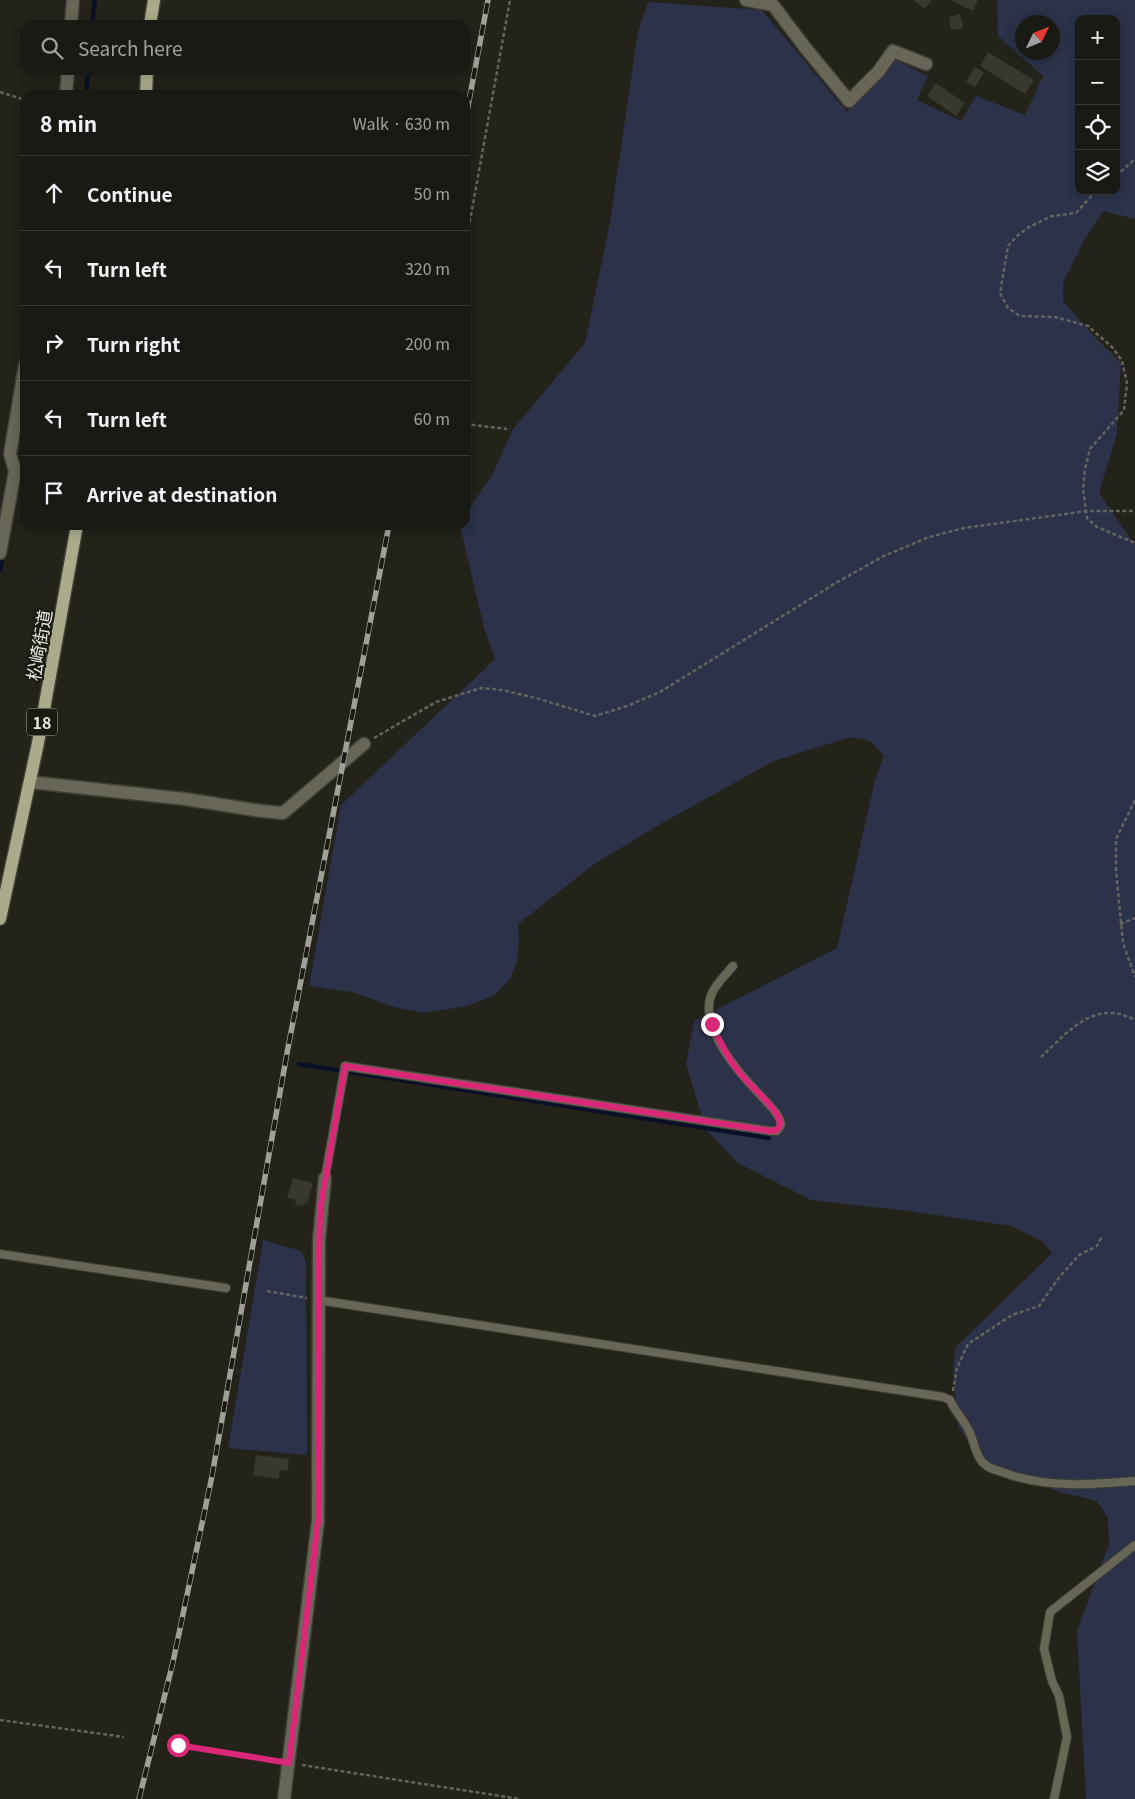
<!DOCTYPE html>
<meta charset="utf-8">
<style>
body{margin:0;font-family:Georgia,"Noto Sans JP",serif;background:#272722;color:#f1f3f6}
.controls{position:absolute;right:15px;top:15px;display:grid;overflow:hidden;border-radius:10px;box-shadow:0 2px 12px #0003}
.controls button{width:45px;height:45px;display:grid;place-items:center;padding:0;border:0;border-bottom:1px solid #383834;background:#1a1a14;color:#f1f3f6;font:25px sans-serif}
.compass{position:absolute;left:1015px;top:15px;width:45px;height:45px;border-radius:50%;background:#1a1a14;box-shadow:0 2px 12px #0003;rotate:47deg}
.stop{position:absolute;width:15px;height:15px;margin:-11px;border:4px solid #db2777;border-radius:50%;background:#fff}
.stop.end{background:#db2777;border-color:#fff;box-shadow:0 1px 5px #0008}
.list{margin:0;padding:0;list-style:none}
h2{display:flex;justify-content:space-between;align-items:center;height:65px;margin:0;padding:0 20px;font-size:21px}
h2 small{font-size:16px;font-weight:400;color:#9fa1a0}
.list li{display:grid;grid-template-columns:32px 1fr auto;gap:15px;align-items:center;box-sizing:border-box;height:75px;padding:0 20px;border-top:1px solid #383834}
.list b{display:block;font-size:19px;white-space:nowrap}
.list em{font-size:16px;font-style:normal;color:#9fa1a0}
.icon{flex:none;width:28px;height:28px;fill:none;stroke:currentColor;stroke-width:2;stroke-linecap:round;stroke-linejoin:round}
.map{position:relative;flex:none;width:1135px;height:1799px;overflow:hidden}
.search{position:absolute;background:#1a1a14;box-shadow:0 2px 12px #0003;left:20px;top:20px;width:450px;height:55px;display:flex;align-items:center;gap:12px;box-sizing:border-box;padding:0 18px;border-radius:15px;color:#9fa1a0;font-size:19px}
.panel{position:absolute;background:#1a1a14;box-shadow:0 2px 12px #0003;left:20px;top:90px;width:450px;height:440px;border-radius:15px}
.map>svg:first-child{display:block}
</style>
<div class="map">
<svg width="1135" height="1799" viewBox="0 0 1135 1799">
<rect width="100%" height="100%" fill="#23231a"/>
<path fill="#2b3249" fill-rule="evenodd" d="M997,0H1135V219L1103,211L1085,239L1063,283V301L1091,333L1121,363L1117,434L1099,493L1135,545V1799H1086L1077,1631L1109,1544L1108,1518L1097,1501L1060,1492L984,1465L958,1427L953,1369L956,1347L1052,1253L1042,1241L1011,1226L909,1211L811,1200L738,1163L706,1130L686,1064L694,1021L837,948L875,780L884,756L870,741L851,737L774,761L657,826L593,865L518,924L519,938L517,960L511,978L494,996L467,1006L424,1013L394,1007L352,992L309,986L341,805L495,659L484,628L460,526L465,525V517L474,501L491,477L513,429L585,343L610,222L638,32L648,2L762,10L847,112L896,60L928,76L917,100L961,121L976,96L1025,115L1043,76L998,36ZM1079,19H1116V191H1079ZM1022,22H1052V52H1022Z
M263,1240L301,1251L306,1262L307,1455L228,1448Z"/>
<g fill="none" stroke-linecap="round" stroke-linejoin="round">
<path stroke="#0a1028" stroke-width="4.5" d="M92,25L95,0
M86,95L88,70
M19,470L25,440
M0,570L3,554
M299,1064L769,1138"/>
</g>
<path fill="#38382e" d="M913,0H932L925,9Z
M950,0H978L973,11Z
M960,14L963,28L951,30L949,17Z
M988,52L1034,80L1025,94L980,66Z
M975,67L984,72L975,87L966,81Z
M936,83L965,103L956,116L927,96Z
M293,1178L313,1183L307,1204L304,1203L303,1206L295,1204L296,1200L287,1198Z
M256,1455L289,1459L288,1471L280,1470L279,1479L253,1475Z"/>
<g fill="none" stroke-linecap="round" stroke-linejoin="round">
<g stroke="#3f3e36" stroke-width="10">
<path id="lane" d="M325,1178L345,1066L771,1131H777C779,1128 781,1127 781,1124C780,1114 767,1103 761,1096C740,1074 697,1027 712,993C717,983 726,974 733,966
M0,1254L226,1288
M318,1300L943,1397L950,1400C955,1412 965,1421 970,1433C975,1444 976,1459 987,1466C991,1469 997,1470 1002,1472C1043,1488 1091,1485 1135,1481
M1054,1799L1067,1737L1059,1696L1052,1681L1044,1649L1050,1612L1135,1545"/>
</g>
<g stroke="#3f3e36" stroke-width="15">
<path id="street" d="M746,0L773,5L804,46L849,101L878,72L893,51L926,64
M71,25L73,0
M66,95L68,70
M0,553L15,471L10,454L25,365
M30,782L185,799L261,811L283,813L364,744
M284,1799L318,1521L319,1240L325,1178"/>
</g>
<g stroke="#3f3e36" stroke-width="15">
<path id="primary" d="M150,25L154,0
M146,95L147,70
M0,919L38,743L77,525"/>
</g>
<path stroke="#65645c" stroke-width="2.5" stroke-dasharray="4 2.5" stroke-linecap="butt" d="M0,92L25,100
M1116,176L1135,159
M1096,191L1076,213L1052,216L1029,227L1017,236L1008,246L1000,293L1008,308L1020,316L1055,317L1088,326L1113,348L1122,361L1127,383L1124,410L1090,449L1085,469L1083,489L1087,518L1097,527L1135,543
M465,248L510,0
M465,424L507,429
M374,738L436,702L481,688L502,690L536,698L595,716L627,706L660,692L839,581L884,556L929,537L964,528L1087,511H1135
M1135,800L1116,839V870L1123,943L1135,977
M1120,924L1135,918
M1041,1057C1061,1039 1083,1011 1113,1013C1120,1013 1129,1017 1135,1020
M267,1291L307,1298
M953,1391L957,1368L968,1344L1012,1315L1039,1306L1058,1279L1079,1255L1097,1246L1102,1236
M0,1720L124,1737
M178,1745L277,1761
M302,1765L520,1799"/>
<use href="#lane" stroke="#676657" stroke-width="8"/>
<use href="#street" stroke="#676657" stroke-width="12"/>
<use href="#primary" stroke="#abaa8b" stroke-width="12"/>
<g stroke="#a09f98" stroke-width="5.5">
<path id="rail" d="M465,122L488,0
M139,1799L173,1662L212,1476L287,1053L389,525"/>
</g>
<use href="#rail" stroke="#1a1a11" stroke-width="4" stroke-dasharray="11" stroke-linecap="butt"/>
</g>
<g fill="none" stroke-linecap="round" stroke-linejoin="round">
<path stroke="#db2777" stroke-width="6" d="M178,1745L289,1763L318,1521V1300L320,1210L345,1066L771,1131L777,1130C782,1125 780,1119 776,1113C766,1098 750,1086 739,1072C727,1057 719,1041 712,1024"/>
</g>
<g text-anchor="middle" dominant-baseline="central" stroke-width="4.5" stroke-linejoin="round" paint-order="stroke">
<rect fill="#1a1a11" stroke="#aaaaa3" stroke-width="1" x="27" y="708.5" width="30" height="27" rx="4"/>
<g font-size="16" font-weight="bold" fill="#e8e7e1">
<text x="42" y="722">18</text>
</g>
<g font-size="18" fill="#e8e7e1" stroke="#1a1a11">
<text transform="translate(38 645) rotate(-80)">松崎街道</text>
</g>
</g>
</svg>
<div class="controls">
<button>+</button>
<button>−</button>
<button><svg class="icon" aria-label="locate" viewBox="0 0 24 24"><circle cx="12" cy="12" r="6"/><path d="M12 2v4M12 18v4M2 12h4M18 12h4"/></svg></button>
<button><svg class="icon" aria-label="layers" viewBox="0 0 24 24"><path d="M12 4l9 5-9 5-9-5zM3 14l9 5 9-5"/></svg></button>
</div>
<svg class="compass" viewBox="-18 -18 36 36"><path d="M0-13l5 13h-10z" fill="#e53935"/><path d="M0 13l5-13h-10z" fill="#9fa1a0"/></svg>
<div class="stop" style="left:178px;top:1745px"></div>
<div class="stop end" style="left:712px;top:1024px"></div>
<div class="search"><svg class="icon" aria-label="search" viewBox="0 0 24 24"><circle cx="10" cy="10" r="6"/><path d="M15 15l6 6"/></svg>Search here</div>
<section class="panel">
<h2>8 min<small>Walk · 630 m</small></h2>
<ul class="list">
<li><svg class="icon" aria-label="ahead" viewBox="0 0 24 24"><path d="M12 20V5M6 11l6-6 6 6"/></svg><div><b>Continue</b></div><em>50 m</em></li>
<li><svg class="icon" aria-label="left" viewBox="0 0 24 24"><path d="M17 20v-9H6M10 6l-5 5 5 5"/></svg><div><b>Turn left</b></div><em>320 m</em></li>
<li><svg class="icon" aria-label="right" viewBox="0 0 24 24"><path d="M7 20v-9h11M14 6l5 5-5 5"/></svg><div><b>Turn right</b></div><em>200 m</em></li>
<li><svg class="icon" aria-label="left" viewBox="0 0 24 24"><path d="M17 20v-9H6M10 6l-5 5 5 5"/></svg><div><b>Turn left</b></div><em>60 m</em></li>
<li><svg class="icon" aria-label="arrive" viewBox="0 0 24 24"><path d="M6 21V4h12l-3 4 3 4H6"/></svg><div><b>Arrive at destination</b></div></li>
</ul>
</section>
</div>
